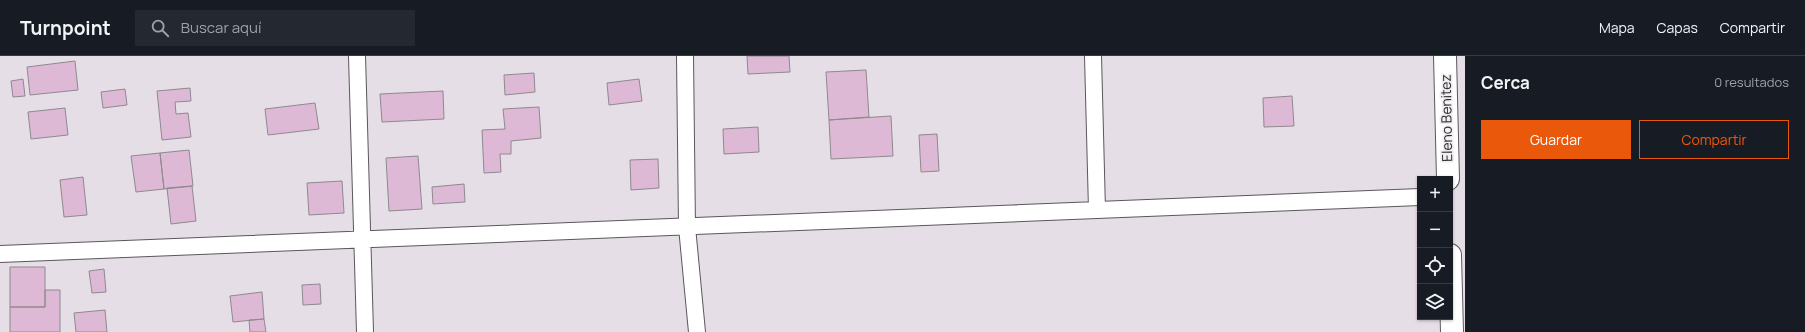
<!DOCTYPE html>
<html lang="es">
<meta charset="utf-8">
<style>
body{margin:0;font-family:Manrope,sans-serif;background:#242831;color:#f1f3f6}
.controls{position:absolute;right:12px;bottom:12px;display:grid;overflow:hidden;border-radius:0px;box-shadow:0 1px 3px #0004}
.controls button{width:36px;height:36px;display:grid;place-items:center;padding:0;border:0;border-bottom:1px solid #363941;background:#171b24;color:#f1f3f6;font:20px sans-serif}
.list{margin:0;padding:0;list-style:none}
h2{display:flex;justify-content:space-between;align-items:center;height:52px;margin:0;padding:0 16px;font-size:17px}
h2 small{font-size:13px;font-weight:400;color:#9ea1a6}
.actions{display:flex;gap:8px;padding:12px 16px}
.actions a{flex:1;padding:9px 0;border:1px solid #ea580c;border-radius:0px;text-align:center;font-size:14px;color:#ea580c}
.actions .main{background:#ea580c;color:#fff}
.icon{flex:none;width:22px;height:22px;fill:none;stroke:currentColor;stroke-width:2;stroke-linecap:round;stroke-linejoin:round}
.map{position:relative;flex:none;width:1465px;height:276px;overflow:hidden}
header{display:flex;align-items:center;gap:24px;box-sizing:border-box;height:56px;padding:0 20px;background:#171b24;border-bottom:1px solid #363941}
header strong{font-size:19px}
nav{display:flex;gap:22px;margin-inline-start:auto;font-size:14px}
.search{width:280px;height:36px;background:#242831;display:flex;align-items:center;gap:10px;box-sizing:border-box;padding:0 14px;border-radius:0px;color:#9ea1a6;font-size:15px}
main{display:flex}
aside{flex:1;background:#171b24}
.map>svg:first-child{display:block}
</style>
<header>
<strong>Turnpoint</strong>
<div class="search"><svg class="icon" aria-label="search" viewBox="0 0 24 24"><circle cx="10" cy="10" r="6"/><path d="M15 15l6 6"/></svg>Buscar aquí</div>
<nav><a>Mapa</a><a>Capas</a><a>Compartir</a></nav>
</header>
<main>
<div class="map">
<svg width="1465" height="276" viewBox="0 0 1465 276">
<rect width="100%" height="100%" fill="#e5dee6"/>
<path fill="#ddb9d5" stroke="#90898e" d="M747,0H789L790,16L748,18Z
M75,5L78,34L30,39L27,11Z
M866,14L869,61L829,64L826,16Z
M534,17L535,36L505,39L504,19Z
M23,23L25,40L13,41L11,25Z
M639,23L642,45L609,49L607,27Z
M190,32L191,45L175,46L176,58L188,57L191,81L162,84L157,35Z
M125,33L127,49L103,52L101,36Z
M443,35L444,63L382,66L380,38Z
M1292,40L1294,70L1264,71L1263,42Z
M315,47L319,73L268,79L265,53Z
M539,51L541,82L511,85V98H500L501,116L484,117L482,74L505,73L503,53Z
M65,52L68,79L31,83L28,56Z
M891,60L893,100L831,103L829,64Z
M758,71L759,96L724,98L723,73Z
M937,78L939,115L921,116L919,79Z
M189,94L193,130L164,133L160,97Z
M160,97L164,133L136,136L131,100Z
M418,100L422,153L389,155L386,102Z
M658,103L659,132L631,134L630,104Z
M83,121L87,159L64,161L60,124Z
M342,125L344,157L309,159L307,127Z
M464,128L465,146L433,148L432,131Z
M192,130L196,165L171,168L167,132Z
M10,211H45V251H10Z
M104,213L106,236L92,237L89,215Z
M320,228L321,248L303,249L302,229Z
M45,234H60V276H10V251H45Z
M262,236L264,263L233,266L230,240Z
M105,254L107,276H76L74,257Z
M264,263L266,276H250L249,264Z"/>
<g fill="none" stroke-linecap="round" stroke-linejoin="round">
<g stroke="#5c565d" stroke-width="18">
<path id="street" d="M357,0L365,276
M685,0L687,171L697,276
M1093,0L1097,154
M0,198L1420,141"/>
</g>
<g stroke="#5c565d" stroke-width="24">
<path id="secondary" d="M1445,0L1448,123
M1450,199L1452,276"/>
</g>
<use href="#street" stroke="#fff" stroke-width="16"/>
<use href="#secondary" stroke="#fff" stroke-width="22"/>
</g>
<g text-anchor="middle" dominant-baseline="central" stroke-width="3.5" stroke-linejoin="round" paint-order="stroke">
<g font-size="14" fill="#2d2b2d" stroke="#f2ecf3">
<text transform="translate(1446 62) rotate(-91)">Eleno Benitez</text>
</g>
</g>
</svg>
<div class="controls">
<button>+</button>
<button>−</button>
<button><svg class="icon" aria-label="locate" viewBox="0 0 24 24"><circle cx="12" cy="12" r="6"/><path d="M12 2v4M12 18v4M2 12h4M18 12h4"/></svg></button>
<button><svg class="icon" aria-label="layers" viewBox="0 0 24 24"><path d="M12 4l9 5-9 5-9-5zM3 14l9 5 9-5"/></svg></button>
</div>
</div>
<aside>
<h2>Cerca<small>0 resultados</small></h2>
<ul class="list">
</ul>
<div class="actions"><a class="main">Guardar</a><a>Compartir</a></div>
</aside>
</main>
